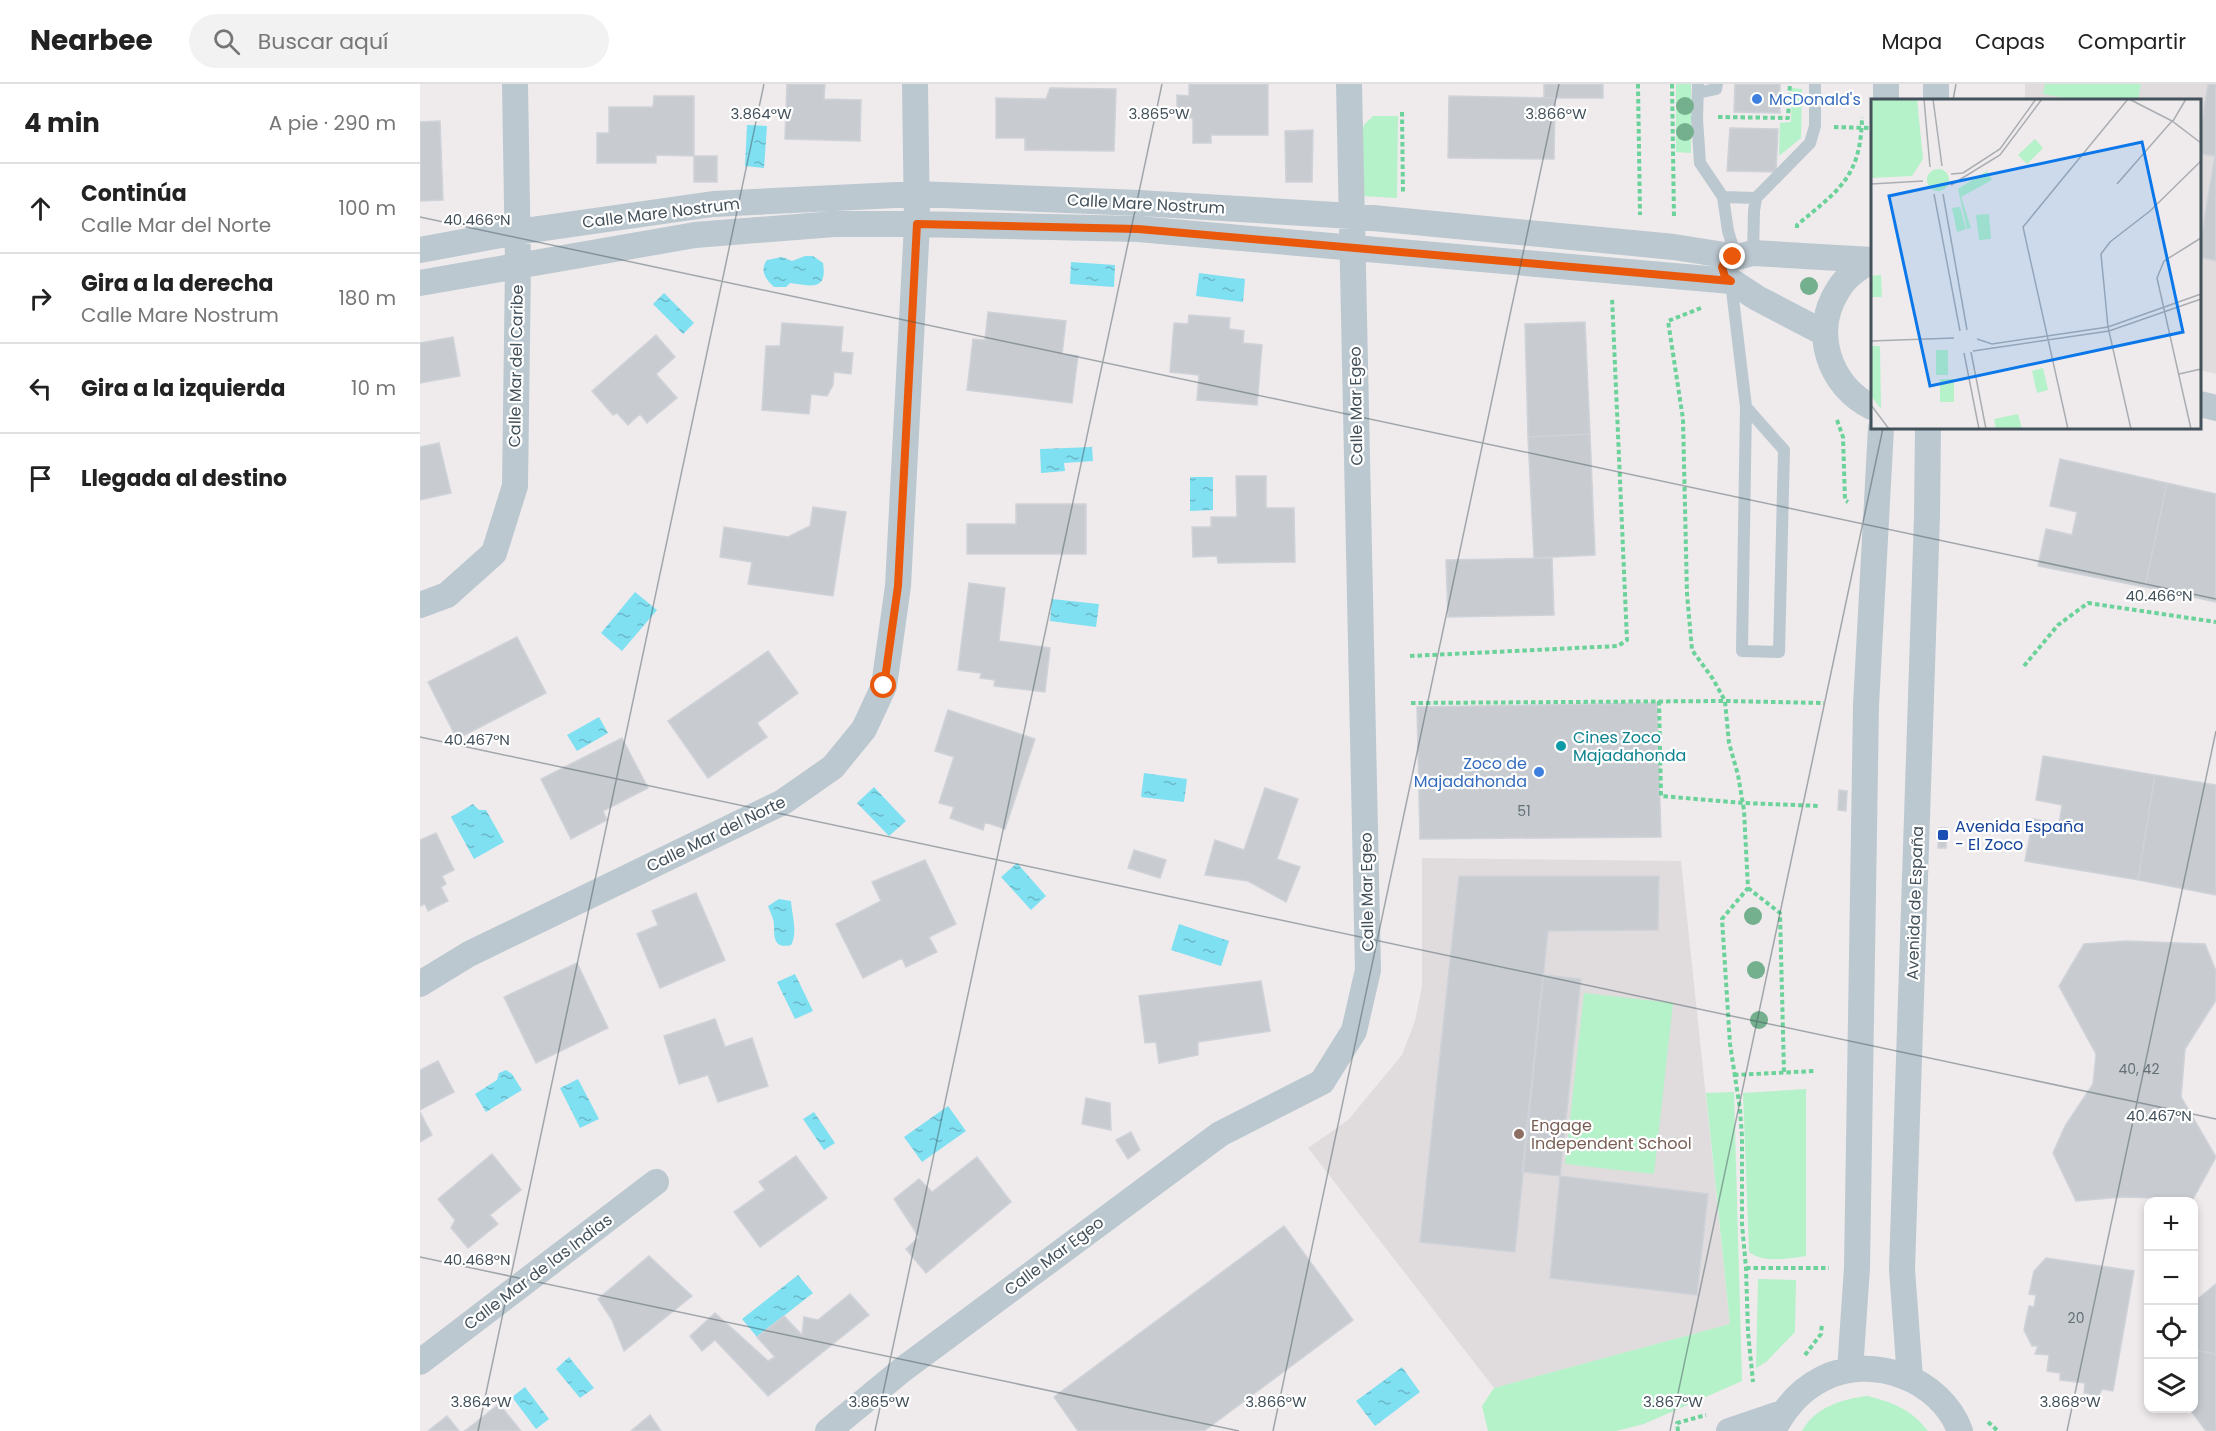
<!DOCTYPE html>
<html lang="es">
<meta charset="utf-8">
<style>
body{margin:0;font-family:Poppins,sans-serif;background:#f2f2f2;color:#222}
.controls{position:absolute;right:18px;bottom:18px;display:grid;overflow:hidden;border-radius:12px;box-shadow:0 3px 9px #0003}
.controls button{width:54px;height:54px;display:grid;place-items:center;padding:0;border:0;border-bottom:2px solid #e0e0e0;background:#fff;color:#222;font:30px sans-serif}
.stop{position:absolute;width:18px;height:18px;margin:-14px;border:4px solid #ea580c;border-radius:50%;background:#fff}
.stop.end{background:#ea580c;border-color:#fff;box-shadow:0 2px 6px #0008}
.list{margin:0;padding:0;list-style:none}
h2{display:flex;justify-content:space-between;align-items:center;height:78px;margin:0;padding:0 24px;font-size:26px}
h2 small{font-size:20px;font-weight:400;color:#767676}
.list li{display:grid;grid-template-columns:39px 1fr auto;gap:18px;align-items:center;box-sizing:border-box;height:90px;padding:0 24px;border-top:2px solid #e0e0e0}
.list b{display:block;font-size:22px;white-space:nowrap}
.list p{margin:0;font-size:20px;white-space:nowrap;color:#767676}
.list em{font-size:20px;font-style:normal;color:#767676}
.icon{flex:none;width:33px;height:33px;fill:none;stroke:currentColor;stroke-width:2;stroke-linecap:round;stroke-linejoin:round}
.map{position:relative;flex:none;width:1796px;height:1347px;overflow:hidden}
header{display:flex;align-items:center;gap:36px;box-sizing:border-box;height:84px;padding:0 30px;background:#fff;border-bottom:2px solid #e0e0e0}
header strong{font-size:28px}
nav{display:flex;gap:33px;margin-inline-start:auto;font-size:21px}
.search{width:420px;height:54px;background:#f2f2f2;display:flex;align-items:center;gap:15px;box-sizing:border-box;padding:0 21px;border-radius:33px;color:#767676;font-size:22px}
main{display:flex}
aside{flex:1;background:#fff}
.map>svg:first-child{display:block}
</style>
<header>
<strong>Nearbee</strong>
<div class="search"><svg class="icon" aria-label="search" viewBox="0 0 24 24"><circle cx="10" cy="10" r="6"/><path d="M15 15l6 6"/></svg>Buscar aquí</div>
<nav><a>Mapa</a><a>Capas</a><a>Compartir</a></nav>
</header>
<main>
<aside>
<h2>4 min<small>A pie · 290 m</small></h2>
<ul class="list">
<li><svg class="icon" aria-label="ahead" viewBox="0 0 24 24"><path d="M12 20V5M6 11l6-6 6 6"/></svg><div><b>Continúa</b><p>Calle Mar del Norte</p></div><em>100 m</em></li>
<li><svg class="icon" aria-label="right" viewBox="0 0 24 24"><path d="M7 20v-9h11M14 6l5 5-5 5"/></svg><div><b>Gira a la derecha</b><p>Calle Mare Nostrum</p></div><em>180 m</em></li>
<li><svg class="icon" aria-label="left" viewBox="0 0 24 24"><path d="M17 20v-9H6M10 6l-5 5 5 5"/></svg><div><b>Gira a la izquierda</b></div><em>10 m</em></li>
<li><svg class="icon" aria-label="arrive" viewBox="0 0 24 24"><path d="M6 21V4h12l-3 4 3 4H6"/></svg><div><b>Llegada al destino</b></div></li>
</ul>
</aside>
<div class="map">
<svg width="1796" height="1347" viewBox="0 0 1796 1347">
<defs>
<pattern id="water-ripples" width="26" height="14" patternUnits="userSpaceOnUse" patternTransform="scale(1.5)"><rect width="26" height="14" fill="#7fe0f2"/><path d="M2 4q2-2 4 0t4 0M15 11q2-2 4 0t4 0" fill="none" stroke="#6ab8c7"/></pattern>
</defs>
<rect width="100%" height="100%" fill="#efebec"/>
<path fill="#e0dcde" d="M1605,0H1796V290L1780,286V16H1605Z
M1002,774L1261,777L1310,1240L1074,1304L888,1064L928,1036L982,971L995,937L1002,902Z"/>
<path fill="#b5f1c9" d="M1256,0H1271V69L1256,68Z
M1625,0H1721L1718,16H1655L1623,10Z
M1372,4L1382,5L1381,54L1359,72L1360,39L1371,38Z
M953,32H978L977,114L942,112V47L944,41Z
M1164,909L1253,919L1234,1090L1145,1080Z
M1386,1005V1172C1369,1175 1343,1179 1329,1168L1323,1009Z
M1314,1008L1322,1297L1224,1340L1196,1347H1068L1062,1322L1074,1304L1310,1240L1286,1009Z
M1338,1195L1376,1196L1375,1248L1346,1278L1336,1284Z
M1447,1312C1473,1318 1492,1326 1508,1347H1382C1395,1323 1423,1315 1447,1312Z"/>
<path fill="url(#water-ripples)" d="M327,41L347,42L344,84L325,82Z
M385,172H393L403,179C408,209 389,201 370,199L366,203H354C346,196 339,186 347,176L362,173L372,177Z
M651,178L695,181L694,203L650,200Z
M779,189L825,195L823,218L776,212Z
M244,209L274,239L263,250L233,220Z
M672,363L673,377L644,379L645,387L621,389L620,365Z
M770,393H793V426L770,427Z
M215,508L237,526L202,567L181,549Z
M632,515L679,520L676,543L630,537Z
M179,633L188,649L157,667L147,651Z
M724,689L767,695L764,718L721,713Z
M454,703L486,737L469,752L437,719Z
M53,720L59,726H66L84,758L54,775L31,733Z
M597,779L626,812L611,826L581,793Z
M359,815L371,817C372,831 378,849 371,861C354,865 354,854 354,841C354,835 350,828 348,822Z
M759,840L809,857L801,882L751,866Z
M375,890L393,927L375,935L357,898Z
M86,986L92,990L102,1006L66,1028L55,1010L77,996L79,989Z
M158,995L179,1035L160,1044L140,1004Z
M528,1022L546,1047L502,1078L484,1053Z
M394,1028L415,1059L404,1066L383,1035Z
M378,1191L393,1209L337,1253L322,1235Z
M149,1273L174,1304L160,1314L136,1285Z
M982,1283L1000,1308L955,1342L936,1317Z
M105,1303L129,1335L116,1345L92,1313Z"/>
<path fill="#c8ccd1" stroke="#cfd2d8" stroke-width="1.5" d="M367,0H405L404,15L441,16L440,57L365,55Z
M769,0H848V51H791V59H773V34H757V11L769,12Z
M1124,0H1183V14H1124Z
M1315,0H1360V29L1314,28Z
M1788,0H1796V177L1780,173V160L1795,72L1780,70V49Z
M630,4L696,5L694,67L605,66V54H576V14L626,15Z
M234,12H274V72L236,71V79H177V49H189V23H233Z
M1029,12L1135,14L1134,75L1028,74Z
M20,37L23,116L0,117V38Z
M1310,44L1358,45L1356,88L1307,87Z
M893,46L892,98H866L865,47Z
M274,72H297V98H274Z
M568,228L646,237L642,270L658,272L652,319L547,306L553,255L565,256Z
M769,231L810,234L809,245L824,247L823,259L842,261L837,321L777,316L779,291L750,288L754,239L768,240Z
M1165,238L1170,350L1108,353L1105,240Z
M362,239L423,243L421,268L433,269L431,290L414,288L413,301L407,312L391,310L389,330L342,326L346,262H360Z
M236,251L255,273L236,290L257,314L227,339L220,330L208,341L197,329L193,331L172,307Z
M33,253L40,292L0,299V259Z
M1170,350L1175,471L1114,474L1108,353Z
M19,359L31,409L0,416V363Z
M1640,375L1747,399L1725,503L1618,482L1626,445L1652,451L1657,428L1630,422Z
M816,392H846V424H874L875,478L798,479L797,472L773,473L772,443H791V433H817Z
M1747,399L1796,410V518L1725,503Z
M596,420H666V470H547V440H596Z
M393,423L426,428L413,512L328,500L332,478L300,473L304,443L368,453L390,442Z
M1132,474L1134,531L1028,533L1026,476Z
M549,499L585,504L579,557L630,564L625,608L574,602L575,596L560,594L561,589L538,586Z
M97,553L126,609L37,655L8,598Z
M348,567L378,609L337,639L347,653L288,694L248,637Z
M1237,619L1241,753L1000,755L997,623Z
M528,626L615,655L585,745L565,738L563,746L530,734L534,723L519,719L534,673L515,667Z
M202,654L228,704L183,727L187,736L151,755L121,695Z
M1623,672L1735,691L1718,796L1605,777L1613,735L1639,740L1642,721L1616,716Z
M1735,691L1796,701V811L1718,796Z
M845,704L878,715L857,775L880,783L866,818L828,797L785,791L795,756L824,766Z
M1419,706L1427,707L1426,727L1418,726Z
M1519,744H1527L1526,764H1518Z
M16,749L34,786L22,792L26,800L21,803L28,817L8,827L5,820L0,822V756Z
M714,766L746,776L740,794L708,784Z
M505,776L536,840L509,853L517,868L486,883L482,874L443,894L416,840L461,817L452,798Z
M1039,792H1239L1238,846L1128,847L1095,1168L1000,1158Z
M276,809L305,876L240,904L217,850L238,841L232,827Z
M1706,857L1785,860L1796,887V916L1765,965L1761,1013L1796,1073L1773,1115L1702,1113L1656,1117L1633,1069L1645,1042L1673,1000L1676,970L1639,902L1664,860Z
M157,879L188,944L116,979L84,913Z
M1123,891L1161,895L1140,1092L1102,1088Z
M841,897L850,947L778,958V971L739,979L736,958L725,959L719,912Z
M295,935L305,963L332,954L348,1002L298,1018L288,991L259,1000L244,952Z
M18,977L34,1008L0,1026V986Z
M666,1014L690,1019L691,1046L662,1040Z
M0,1028L12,1051L0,1058Z
M711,1048L720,1066L708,1075L696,1056Z
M72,1070L101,1106L70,1131L78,1140L48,1164L31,1144L35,1136L18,1115Z
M376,1072L407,1114L340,1163L314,1128L345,1106L339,1098Z
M557,1073L591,1118L506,1189L486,1165L499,1153L474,1115L499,1095L512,1108Z
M1140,1092L1288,1110L1277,1211L1130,1194Z
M864,1142L933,1236L784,1347H658L634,1313Z
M229,1172L272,1212L204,1267L192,1236L178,1215Z
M1626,1174L1714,1187L1693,1307L1682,1305L1679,1312L1664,1309L1665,1299L1640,1296V1289L1627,1287L1629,1271L1615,1270L1618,1262H1612L1604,1246L1609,1222L1614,1223L1616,1211L1609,1210L1614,1187Z
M1796,1200V1270L1774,1266V1218Z
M430,1210L449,1231L348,1312L295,1256L282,1267L270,1252L295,1229L348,1277L355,1273L337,1253L364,1232L382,1251L384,1233L398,1236Z
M1774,1266L1796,1270V1347H1786L1769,1324H1774Z
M79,1320L101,1347H44L46,1346Z
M230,1331L241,1347H211Z
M27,1332L39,1347H8Z"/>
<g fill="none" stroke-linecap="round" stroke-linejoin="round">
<path stroke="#6bd29a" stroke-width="4" stroke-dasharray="4.5 3" stroke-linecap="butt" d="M1218,0L1220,131
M1252,0L1254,134
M982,28L983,110
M1298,33L1368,34L1370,0
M1414,43L1449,44
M1377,144V141C1419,106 1441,93 1442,33
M1281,224L1248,237L1263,335L1267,510L1272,566L1293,595L1305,617L1309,659L1318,691L1324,726L1328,804L1302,835L1310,960L1320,1025L1322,1053V1140L1326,1184L1328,1248L1333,1298
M1417,336L1423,353L1425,416L1428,418
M990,572L1198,562L1207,556L1192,213
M1604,582L1638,541L1668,519L1796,538
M1239,617L1241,712L1323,719L1400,722
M991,619L1305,617L1404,619
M1328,804L1360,829L1364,988
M1314,991L1394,987
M1326,1184H1409
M1385,1271L1401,1250L1402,1239
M1568,1338L1578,1347
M1258,1347L1257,1339L1286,1331"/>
<path stroke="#bbc8d0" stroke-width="12" d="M1278,0L1277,35L1280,79L1303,113L1308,147L1316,173
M1278,9L1296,5L1297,0
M1303,113L1336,114
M1333,169L1334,127L1336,114L1390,59L1395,42V0
M1311,198L1326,323L1322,567L1359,568L1364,366L1326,323"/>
<path stroke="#bbc8d0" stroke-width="26" d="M1466,16V0
M1516,16V0
M0,166L97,148L293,120L497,110L720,119L932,132L1254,163L1317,173L1333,169L1452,176
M1452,176C1439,184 1426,192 1418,206C1391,248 1409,302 1452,323
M0,199L275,151L414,140H497L718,145L1311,197L1337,214L1404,249
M1780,320L1796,324
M0,521L27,511L74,469L95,402L98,181L95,0
M0,900L49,870L363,718L413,683L444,645L464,602L478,502L497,140L495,0
M0,1278L236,1098
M1430,1286L1437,1184L1446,621L1461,344
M1490,1294L1482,1185L1507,432L1508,344
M408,1347L482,1286L800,1050L902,998L934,947L948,886L929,0
M1309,1347L1362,1329
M1353,1347C1364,1325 1380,1306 1402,1295C1452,1269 1521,1295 1540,1347"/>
</g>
<g fill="#74b08e">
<circle cx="1265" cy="22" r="9"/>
<circle cx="1265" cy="48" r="9"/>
<circle cx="1389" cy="202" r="9"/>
<circle cx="1333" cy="832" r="9"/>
<circle cx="1336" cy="886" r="9"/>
<circle cx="1339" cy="936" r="9"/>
</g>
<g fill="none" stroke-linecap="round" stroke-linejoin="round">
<path stroke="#ea580c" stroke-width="8" d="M464,602L478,502L497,140L718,145L1311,197L1305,193L1302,183L1305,177L1313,173"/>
</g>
<path fill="none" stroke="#43515b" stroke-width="1.5" stroke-opacity="0.45" d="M1533,16L1536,0M0,133L1796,515M0,653L1796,1035M0,1173L819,1347M58,1347L344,0M455,1347L742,0M853,1347L1139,0M1250,1347L1463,344M1647,1347L1796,647"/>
<g fill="#3f7fe0" stroke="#fff" stroke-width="2">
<circle cx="1337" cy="15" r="6"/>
<circle cx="1119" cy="688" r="6"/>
</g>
<circle fill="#0f9aa8" stroke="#fff" stroke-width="2" cx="1141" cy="662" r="6"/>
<rect fill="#1a4fb4" stroke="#fff" stroke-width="2" x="1517" y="745" width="12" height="12" rx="3"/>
<circle fill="#8d6e63" stroke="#fff" stroke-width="2" cx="1099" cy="1050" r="6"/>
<g text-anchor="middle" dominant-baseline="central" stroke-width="4.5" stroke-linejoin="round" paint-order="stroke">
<g font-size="14" fill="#647078">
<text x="1104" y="727">51</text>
<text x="1719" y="985">40, 42</text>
<text x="1656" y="1234">20</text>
</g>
<g font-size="16" fill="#366cbe" stroke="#fff" text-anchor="start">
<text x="1349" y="15">McDonald's</text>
<text x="1107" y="679" text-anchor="end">Zoco de<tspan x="1107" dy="18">Majadahonda</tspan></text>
</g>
<g font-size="16" fill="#43515b" stroke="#fff">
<text transform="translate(726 120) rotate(3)">Calle Mare Nostrum</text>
<text transform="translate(241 129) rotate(-7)">Calle Mare Nostrum</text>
<text transform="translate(96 282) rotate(-89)">Calle Mar del Caribe</text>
<text transform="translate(936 322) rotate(-91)">Calle Mar Egeo</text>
<text transform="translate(296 750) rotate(-26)">Calle Mar del Norte</text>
<text transform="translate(947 808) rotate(-91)">Calle Mar Egeo</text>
<text transform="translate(1495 819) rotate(-88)">Avenida de España</text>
<text transform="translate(634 1172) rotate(-37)">Calle Mar Egeo</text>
<text transform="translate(118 1188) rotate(-37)">Calle Mar de las Indias</text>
</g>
<g font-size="16" fill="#0d838f" stroke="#fff" text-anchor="start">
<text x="1153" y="653">Cines Zoco<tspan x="1153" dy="18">Majadahonda</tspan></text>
</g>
<g font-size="16" fill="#164399" stroke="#fff" text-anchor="start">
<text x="1535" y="742">Avenida España<tspan x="1535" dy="18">- El Zoco</tspan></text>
</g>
<g font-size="16" fill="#785e54" stroke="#fff" text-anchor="start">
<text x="1111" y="1041">Engage<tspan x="1111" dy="18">Independent School</tspan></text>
</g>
</g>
<g transform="translate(1451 15)">
<rect width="330" height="330" fill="#efebec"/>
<path d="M164,40L172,49L156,65L147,56ZM56 81a11 11 0 1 1 22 0a11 11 0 1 1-22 0ZM116,72L121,81L90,98L100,129L96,130L87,90ZM89,108L95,130L86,133L81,109ZM118,115L120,140L108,141L105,116ZM10,176L11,198H0V177ZM65,251H77V276H65ZM172,269L177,291L166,294L161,272ZM69,280H83V303H69Z" fill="#b5f1c9"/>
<path d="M0,0H46L52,60L41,77L0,79ZM0,247H9L10,310L0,297ZM147,315L151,330H125L123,320Z" fill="#b5f1c9"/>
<path fill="none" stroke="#aaadb2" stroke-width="1.5" d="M53,0L59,68M62,0L71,67M258,0L301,22L330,44M302,22L315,0M80,75L92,74L129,50L165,0M0,85L52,82M246,85L301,22M80,86L129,56L171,0M63,95L89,232M72,95L96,231M106,240L121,245L237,228L330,195M0,242L83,239M102,252L238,232L330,200M100,253L115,330M93,254L108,330M308,275L330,270M0,306L18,330M197,330L152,128L257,0M260,330L237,228L230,155L239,143L279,112L330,62M320,330L286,179L293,162L330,139"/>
<path fill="#0b77e9" fill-opacity="0.15" stroke="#0b77e9" stroke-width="3" d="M271,43L312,233L59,287L18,97Z"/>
<rect width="330" height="330" fill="none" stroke="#43515b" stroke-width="3"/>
</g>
<g font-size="15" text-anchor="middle" fill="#43515b" stroke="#fff" stroke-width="4.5" stroke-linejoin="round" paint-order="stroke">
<text x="341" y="35">3.864°W</text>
<text x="739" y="35">3.865°W</text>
<text x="1136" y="35">3.866°W</text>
<text x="57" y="141">40.466°N</text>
<text x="1739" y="517">40.466°N</text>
<text x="57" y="661">40.467°N</text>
<text x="1739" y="1037">40.467°N</text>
<text x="57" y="1181">40.468°N</text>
<text x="61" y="1323">3.864°W</text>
<text x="459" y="1323">3.865°W</text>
<text x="856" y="1323">3.866°W</text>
<text x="1253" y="1323">3.867°W</text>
<text x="1650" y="1323">3.868°W</text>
</g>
</svg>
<div class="controls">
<button>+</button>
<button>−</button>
<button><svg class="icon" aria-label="locate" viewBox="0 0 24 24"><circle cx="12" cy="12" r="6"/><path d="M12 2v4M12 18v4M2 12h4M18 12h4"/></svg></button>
<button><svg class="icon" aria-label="layers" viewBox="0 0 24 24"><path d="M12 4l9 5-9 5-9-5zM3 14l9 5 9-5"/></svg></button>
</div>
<div class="stop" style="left:464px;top:602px"></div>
<div class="stop end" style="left:1313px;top:173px"></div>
</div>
</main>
